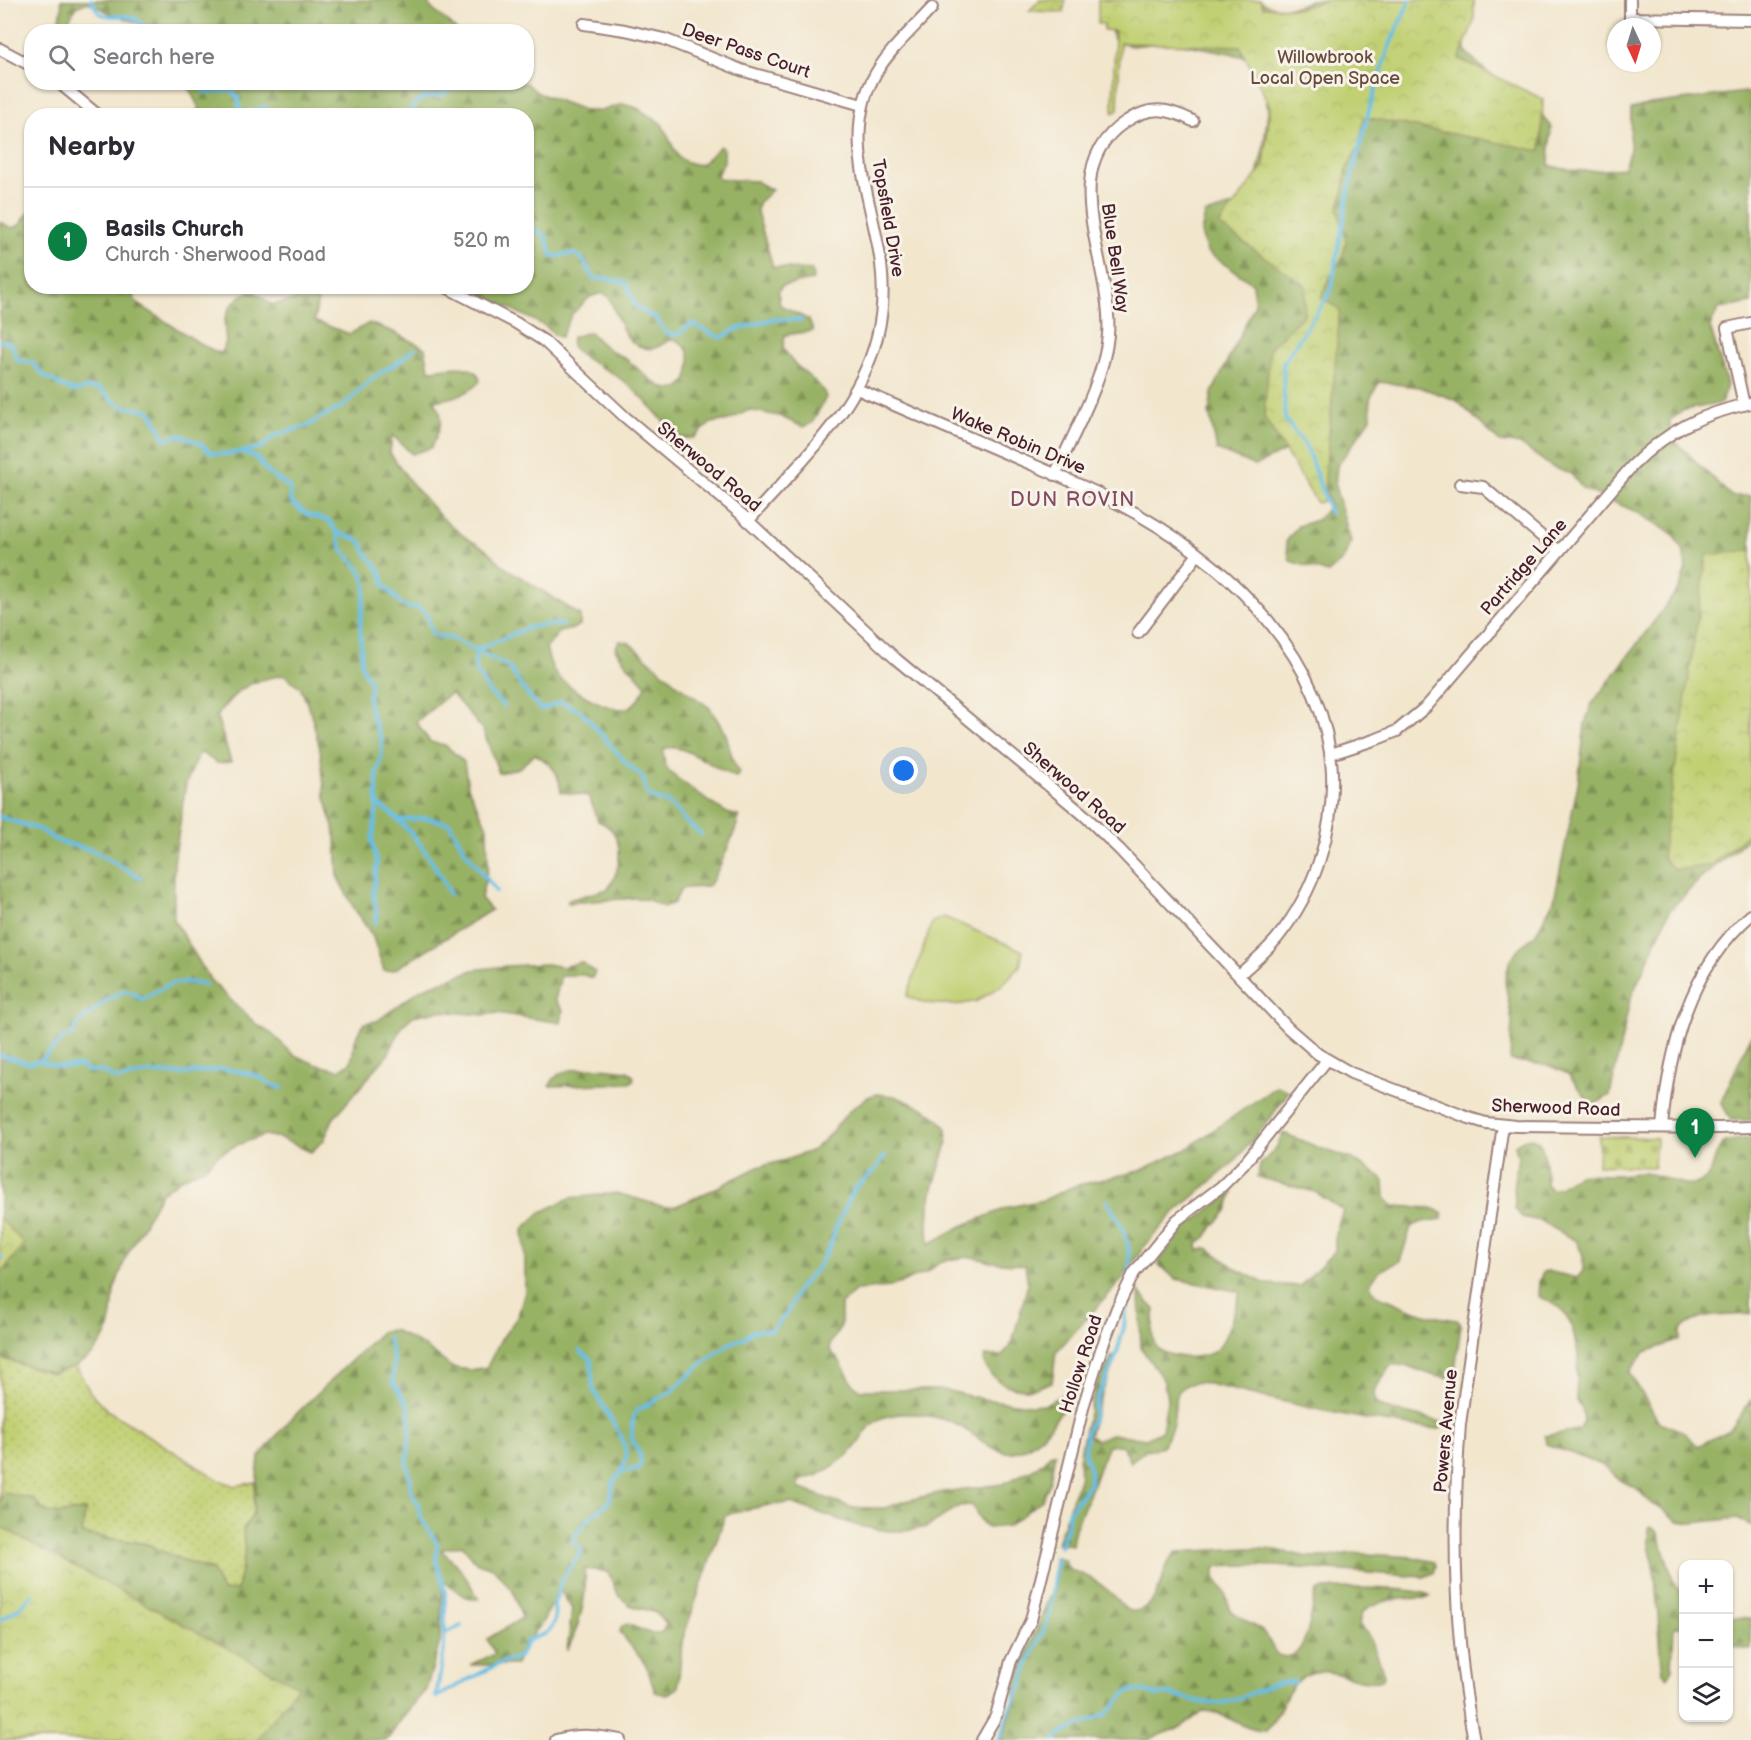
<!DOCTYPE html>
<meta charset="utf-8">
<style>
body{margin:0;font-family:"Balsamiq Sans",sans-serif;background:#f7f7f7;color:#2b2b33}
.controls{position:absolute;right:18px;bottom:18px;display:grid;overflow:hidden;border-radius:12px;box-shadow:0 2px 4px #0004}
.controls button{width:54px;height:54px;display:grid;place-items:center;padding:0;border:0;border-bottom:2px solid #e1e1e2;background:#fff;color:#2b2b33;font:30px sans-serif}
.compass{position:absolute;left:1607px;top:18px;width:54px;height:54px;border-radius:50%;background:#fff;box-shadow:0 2px 4px #0004;rotate:176deg}
.you{position:absolute;left:904px;top:771px;width:21px;height:21px;margin:-15px;border:4px solid #fff;border-radius:50%;background:#1a73e8;box-shadow:0 0 0 9px #1a73e833}
.badge{display:grid;place-items:center;width:39px;height:39px;border-radius:50%;background:#0b8043;color:#fff;font-size:20px;font-weight:700}
.pin{position:absolute;translate:-50% -50px;filter:drop-shadow(0 2px 3px #0008)}
.pin::after{content:'';position:absolute;top:32px;width:21px;height:18px;background:inherit;clip-path:polygon(0 0,100% 0,50% 100%)}
.list{margin:0;padding:0;list-style:none}
h2{display:flex;justify-content:space-between;align-items:center;height:78px;margin:0;padding:0 24px;font-size:26px}
h2 small{font-size:20px;font-weight:400;color:#7c7c81}
.list li{display:grid;grid-template-columns:39px 1fr auto;gap:18px;align-items:center;box-sizing:border-box;height:108px;padding:0 24px;border-top:2px solid #e1e1e2}
.list b{display:block;font-size:22px;white-space:nowrap}
.list p{margin:0;font-size:20px;white-space:nowrap;color:#7c7c81}
.list em{font-size:20px;font-style:normal;color:#7c7c81}
.icon{flex:none;width:33px;height:33px;fill:none;stroke:currentColor;stroke-width:2;stroke-linecap:round;stroke-linejoin:round}
.map{position:relative;flex:none;width:1751px;height:1740px;overflow:hidden}
.search{position:absolute;background:#fff;box-shadow:0 2px 4px #0004;left:24px;top:24px;width:510px;height:66px;display:flex;align-items:center;gap:15px;box-sizing:border-box;padding:0 21px;border-radius:24px;color:#7c7c81;font-size:22px}
.panel{position:absolute;background:#fff;box-shadow:0 2px 4px #0004;left:24px;top:108px;width:510px;height:186px;border-radius:24px}
.map>svg:first-child{display:block}
</style>
<div class="map">
<svg width="1751" height="1740" viewBox="0 0 1751 1740">
<defs>
<pattern id="grass-dots" width="8" height="8" patternUnits="userSpaceOnUse" patternTransform="scale(1.5)"><rect width="8" height="8" fill="#c1d073"/><path d="M2 2h.1M6 6h.1" fill="none" stroke="#a7b264" stroke-width="1.8" stroke-linecap="round"/></pattern>
<pattern id="forest-firs" width="22" height="20" patternUnits="userSpaceOnUse" patternTransform="scale(1.5)"><rect width="22" height="20" fill="#98b265"/><path d="M5 1l3.5 6h-7zM16 11l3.5 6h-7z" fill="#7e9053"/></pattern>
<pattern id="cemetery-stones" width="16" height="16" patternUnits="userSpaceOnUse" patternTransform="scale(1.5)"><rect width="16" height="16" fill="#c1d073"/><path d="M2 7V4a2 2 0 0 1 4 0v3zM10 15v-3a2 2 0 0 1 4 0v3z" fill="#a7b264"/></pattern>
<pattern id="park-crowns" width="20" height="18" patternUnits="userSpaceOnUse" patternTransform="scale(1.5)"><rect width="20" height="18" fill="#c1d073"/><path d="M2 6a3 3 0 1 1 6 0M12 15a3 3 0 1 1 6 0" fill="none" stroke="#a7b264"/></pattern>
</defs>
<rect width="100%" height="100%" fill="#f7f3e8"/>
<filter id="ink" filterUnits="userSpaceOnUse"><feTurbulence type="fractalNoise" baseFrequency=".0167" numOctaves="2"/><feDisplacementMap in="SourceGraphic" scale="12" xChannelSelector="R" yChannelSelector="G"/><feConvolveMatrix kernelMatrix="1 2 1 2 8 2 1 2 1" color-interpolation-filters="sRGB"/></filter>
<filter id="wash" filterUnits="userSpaceOnUse"><feTurbulence type="fractalNoise" baseFrequency=".008" numOctaves="4" result="noise"/><feDisplacementMap in="SourceGraphic" scale="24" xChannelSelector="R" yChannelSelector="G"/><feGaussianBlur stdDeviation="1.35" result="paint"/><feColorMatrix in="noise" values="0 0 0 0 0 0 0 0 0 0 0 0 0 0 0 0 0 1.4 0 .05"/><feComposite in="paint" operator="in"/></filter>
<g filter="url(#wash)">
<rect width="100%" height="100%" fill="#f2e6cd"/>
<path fill="url(#grass-dots)" stroke="#86784f" stroke-width="1.5" d="M0,1358L52,1373L76,1366L90,1392L107,1410L219,1480L236,1486L255,1482L253,1514L243,1530L245,1552L238,1590L222,1591L212,1570L177,1558L147,1544L82,1534L85,1510L59,1514L44,1511L6,1493L0,1499Z"/>
<path fill="url(#forest-firs)" stroke="#716848" stroke-width="1.5" d="M61,0H426C432,14 449,19 457,31H144L141,26L138,23L112,14L88,2L76,7L63,31H56L62,7Z
M1259,0C1272,11 1296,9 1310,0H1461L1465,51L1492,77L1539,111L1551,126L1549,165C1576,174 1596,171 1624,168L1630,149L1631,109L1650,104L1745,92L1751,95V303L1718,309L1710,327L1727,384L1722,403L1684,410L1669,421L1674,440L1731,496H1751V836L1698,881L1670,910L1630,1000L1610,1095L1592,1106L1568,1074L1550,1066L1510,1060L1512,1021L1505,982L1509,963L1520,947L1535,935L1554,900L1578,784L1585,724L1591,705L1680,587L1686,568L1683,549L1671,533L1637,512L1583,489L1571,474L1552,467L1520,444L1500,442L1456,400L1419,387L1379,382L1370,399L1371,418L1337,466L1335,486L1351,542L1343,560L1328,573L1290,561L1286,542L1298,526L1317,520L1330,506L1320,473L1291,448L1255,466L1217,450L1209,412L1212,393L1255,304L1253,284L1207,252L1201,233L1205,214L1243,203L1254,188L1263,150L1268,111L1263,73L1249,59L1230,53L1171,42L1131,46L1113,39L1109,20Z
M186,83H526L538,93L586,111H600L623,104L637,108L662,124L678,157C684,161 695,166 702,164L720,146L724,149V161L717,175L718,179L756,181L772,190L758,203L757,212L773,267L812,270L813,280L782,286L778,292L780,305L809,320L813,331L785,335L783,347C791,368 824,383 826,397L812,423L803,427L779,416L749,410L729,420L711,423L694,438H678C659,416 639,391 615,375C602,366 586,362 575,350C571,346 571,342 572,337L590,332C596,338 601,344 607,348C615,354 624,357 631,363C645,373 668,403 685,382C689,376 691,361 689,355C688,349 680,339 673,340C659,342 658,354 639,346C622,340 616,310 608,296L602,293L590,297L572,314L561,337L556,336L545,326L467,287L526,286V116L200,115L199,108Z
M28,213L31,215L32,286L133,287L134,299L138,304L204,346L219,353H221C230,340 223,334 225,320C228,306 240,293 254,291L271,304C285,303 305,300 310,287H317L315,293L318,299L314,321L350,334L369,323L391,331L425,348L429,370C445,370 476,359 480,381C468,395 452,398 434,401C447,417 439,432 431,448L412,454L392,435L390,453L409,480L438,514L465,537L487,550L506,568L580,615V625L572,629L559,632L546,648C548,655 550,664 554,671C562,686 611,714 628,708C635,705 643,693 646,686C636,673 624,663 615,649L619,641L628,642L678,685L710,708L726,734L733,761L740,774L736,777C718,772 679,738 663,750L665,766L673,775L709,802L727,813L739,816C739,824 714,882 709,885C702,889 690,886 681,889L674,903L664,907L649,900L636,898L568,903V900L608,889C623,868 626,831 598,821L589,796L561,792C559,772 552,764 535,754L519,768L499,773L483,730L451,693L416,722L430,742L445,745L464,762L468,787L487,827L488,867L481,898L491,910L394,970L384,971L373,937L354,908L338,878L336,838L325,796L320,749L311,713L300,687L284,675C252,680 235,688 217,717L231,762L217,763L200,752L186,784L174,863V920L211,981L257,1025L272,1034L294,1055L315,1064L339,1070L350,1063C357,1045 351,1039 365,1023L377,1021L421,989L473,970L506,966L547,964L562,967L581,962L595,972L592,978L584,975H561L555,1000L563,1010L561,1023L497,1013L484,1015L437,1011L413,1016L402,1026L389,1053L333,1119L324,1140L311,1152L280,1138L264,1135L237,1145L219,1154L204,1168L182,1178L161,1193L126,1257L114,1290L112,1314L108,1333L93,1354L76,1366L52,1373L0,1358V222L12,228L20,225Z
M1751,1035V1120H1731L1721,1102Z
M601,1068L628,1071L634,1077L633,1081L629,1083L550,1086C556,1066 584,1069 601,1068Z
M1277,1086L1289,1091L1269,1120L1234,1162L1173,1214L1143,1248L1119,1283L1056,1352L1052,1382C1045,1384 1037,1389 1029,1389C1009,1390 984,1378 984,1356H1002L1012,1343L1028,1284L1025,1265L991,1262L973,1257L952,1259L939,1263L926,1273L890,1287L857,1290L841,1304V1326L830,1344V1350L840,1362L853,1384L861,1390H945L982,1399L1030,1405L1046,1404L1072,1389C1070,1405 1063,1407 1055,1420C1044,1437 1020,1459 998,1450C984,1445 973,1433 959,1426C938,1415 911,1411 888,1416C867,1420 864,1440 850,1453C841,1460 830,1469 820,1474C813,1477 805,1478 799,1482V1488L853,1508H885L905,1501L943,1492L1003,1484L1037,1467L1052,1453H1055L1049,1485L1042,1500L1008,1526L988,1528C978,1522 978,1511 970,1505L959,1506L927,1527L905,1531H889L858,1526L791,1503L769,1505L735,1512L725,1516L682,1641L678,1688L666,1695L655,1692L646,1665L620,1632L621,1627L627,1624L652,1634L662,1632L666,1623L656,1613L630,1605L619,1596L608,1572L585,1569C587,1599 580,1624 567,1651L572,1609L560,1590L540,1626L522,1648L516,1665H470L495,1654L487,1639L522,1618L513,1591L493,1568L477,1563L462,1545L441,1550L460,1568L479,1599H469L443,1581L440,1642L426,1690L405,1714L387,1740H0V1499L5,1493L33,1499L44,1511L59,1514L85,1510L82,1534L147,1544L177,1558L212,1570L222,1591L237,1590L245,1552L243,1530L253,1514L259,1457L288,1422L382,1331L394,1330L425,1347L453,1368L471,1370L487,1367L500,1341L518,1316L525,1292V1253L523,1229L541,1212L570,1198L617,1193L665,1207L676,1206L704,1194L758,1167L786,1160L813,1150L825,1139L850,1110L868,1097L877,1094L894,1096L925,1109L938,1119L946,1127L947,1144L933,1188L929,1209L928,1225L929,1244L960,1227L1009,1207L1044,1200L1074,1186L1139,1171L1185,1150Z
M1283,1133L1317,1147L1352,1159L1381,1177L1384,1182L1385,1198L1393,1206L1432,1208L1442,1212V1219L1422,1222L1411,1227L1400,1261L1380,1271L1370,1283C1372,1296 1383,1297 1394,1302C1417,1313 1432,1317 1457,1320L1461,1324L1454,1378C1432,1380 1413,1363 1391,1365L1374,1391L1375,1400L1381,1407L1437,1421L1442,1422L1443,1427L1439,1429L1416,1427L1366,1419L1315,1409L1200,1382C1170,1384 1177,1402 1173,1424C1171,1432 1166,1439 1162,1446L1154,1450L1147,1449L1130,1462L1122,1445L1108,1446C1099,1465 1095,1481 1087,1500C1081,1515 1073,1528 1072,1545L1057,1543L1080,1476L1079,1460L1084,1433L1096,1386L1112,1356L1115,1361L1099,1401L1089,1436L1096,1440L1112,1434L1146,1439L1162,1431L1167,1400L1164,1381L1141,1348L1139,1291L1145,1300L1155,1309C1154,1321 1149,1335 1156,1346C1166,1360 1205,1361 1217,1349C1226,1341 1237,1304 1240,1292L1176,1279L1159,1265L1160,1259L1186,1227L1233,1192L1227,1211L1214,1225L1206,1237L1197,1244L1198,1251L1208,1248L1238,1270L1266,1284L1300,1286L1335,1251V1234L1343,1210L1315,1192L1257,1177L1260,1165L1276,1148Z
M1751,1138V1314C1729,1316 1695,1312 1680,1331V1340L1645,1352L1629,1372L1659,1422L1682,1431L1698,1446L1731,1429L1751,1400V1526L1738,1518L1693,1523L1677,1521L1662,1508L1652,1504L1636,1488L1622,1481L1602,1465L1546,1444L1545,1436L1576,1430L1581,1428L1584,1420L1582,1409L1576,1399L1578,1354L1572,1326L1561,1308L1538,1296L1539,1282L1543,1272L1547,1271L1577,1278L1583,1271V1255L1576,1241L1541,1221L1522,1217L1515,1209L1514,1181L1518,1157L1515,1145C1546,1122 1546,1164 1546,1184L1551,1190C1564,1188 1568,1178 1579,1175C1588,1173 1597,1175 1606,1175C1619,1176 1631,1173 1643,1173C1661,1174 1685,1190 1701,1182C1716,1175 1712,1151 1724,1143C1731,1139 1743,1140 1751,1138Z
M1651,1527L1658,1532L1674,1583L1683,1596V1627H1675L1674,1629L1672,1668L1667,1677L1663,1672L1662,1666L1655,1577L1649,1543V1528Z
M1248,1548L1276,1550L1308,1557H1330L1351,1553L1413,1557L1434,1562L1436,1566L1434,1573L1424,1577L1276,1566L1237,1565L1218,1566L1215,1569V1578L1224,1590L1231,1611C1240,1619 1252,1623 1262,1631C1270,1639 1272,1649 1277,1654C1281,1657 1286,1657 1290,1656C1308,1651 1312,1610 1315,1594L1318,1590C1336,1587 1420,1587 1431,1596L1428,1598C1408,1599 1375,1597 1361,1614L1359,1625L1369,1636L1379,1660L1384,1675L1382,1680C1352,1688 1321,1654 1295,1684C1282,1698 1279,1718 1266,1731C1244,1732 1227,1712 1204,1711L1181,1727L1147,1740H1002L1012,1710L1017,1679L1053,1587L1055,1556L1065,1560C1067,1572 1077,1571 1086,1576C1097,1581 1108,1590 1116,1598C1120,1601 1122,1607 1126,1609C1130,1613 1139,1611 1144,1608C1165,1594 1160,1565 1177,1552Z
M1729,1618L1751,1619V1649H1741L1729,1644Z"/>
<path fill="url(#cemetery-stones)" stroke="#86784f" stroke-width="1.5" d="M1599,1136L1656,1138L1654,1167L1598,1165Z"/>
<path fill="url(#park-crowns)" stroke="#86784f" stroke-width="1.5" d="M1040,0H1065L1064,12L1029,11Z
M1098,0H1260L1263,7L1300,8L1328,0H1474V21L1459,59L1543,99L1541,151L1364,117L1359,146L1346,170L1344,190L1338,209L1346,241L1342,259L1332,273L1321,297L1340,310L1323,501L1317,503L1264,417L1270,348L1304,315L1306,286L1219,225L1264,165L1270,107L1240,46L1120,43L1118,110L1113,113L1115,31L1104,30V24H1098Z
M1751,550V831L1711,865L1674,870L1662,857L1707,555Z
M0,1218L24,1244L2,1272L0,1271Z
M0,1527L3,1528L298,1686L257,1740H0Z"/>
<path fill="#c1d073" stroke="#86784f" stroke-width="1.5" d="M944,917L1023,951L1020,966L1001,986L977,1001L957,1005L925,1003L907,996L932,922Z"/>
<g fill="none" stroke-linecap="round" stroke-linejoin="round">
<path stroke="#67bee4" stroke-width="4" d="M91,0L99,13C117,22 133,6 148,32
M199,82L200,87L205,92L232,90L238,98L240,113L243,115L265,107L271,116
M404,116L417,102L425,97L441,95L460,82
M526,225L546,236L552,256C558,257 561,255 567,254C584,251 586,268 594,279L604,278L626,283L636,307L657,319L665,332L673,335L678,334L692,324L721,338L734,330L772,319L801,320
M0,341L7,342L13,346L17,360L33,363L45,377L55,381L60,386L75,391L88,388L100,389L116,403L125,407L148,410L154,417L165,439L180,435L200,443L211,453L225,454L242,452L262,447L276,435L310,425L319,418L342,407L374,377L400,361L414,349
M242,452L257,458L268,473L289,487L291,492L290,499L293,504L307,514L329,521L337,532L342,549L361,571L366,585L360,624L362,667L371,684L368,700L372,716L382,742L381,759L377,772V808L372,842L377,862L373,893L377,913L375,923
M1330,513L1306,446L1285,419L1283,363L1330,293L1351,180L1369,110L1389,47L1410,0
M337,532L361,541L366,553L381,572L384,585L402,605L409,608L417,607L426,613L433,635L451,638L509,667L523,689L541,710L561,702L582,712L627,764L643,777L647,794L654,799L666,801L678,812L684,820L701,834
M476,649L475,669L490,693L504,706
M477,649C510,639 525,621 563,625
M378,804C411,826 432,858 450,894
M0,817L41,830L57,841L92,850L141,878
M399,820L427,818L449,823L466,852L496,891
M0,1055L28,1063L40,1061L60,1067L80,1066L88,1071H103L113,1078L120,1079L148,1073L182,1074L222,1069L238,1071L258,1076L270,1084L282,1088
M40,1061L65,1037L74,1033L76,1026L80,1022L108,999L124,991L133,993L142,999L170,984L184,982L205,984
M1107,1201C1124,1228 1132,1243 1129,1275
M0,1257L2,1258
M388,1337L394,1361L393,1382L407,1403L409,1410L410,1429L407,1465L411,1481L410,1490L418,1504L421,1518L437,1543L436,1562L442,1578L445,1593L444,1649L436,1697
M622,1472L639,1468C644,1456 637,1451 633,1441C630,1433 633,1418 636,1411L672,1391L703,1363L729,1344L744,1338L753,1331L772,1330L788,1312L798,1289L818,1267L831,1244L836,1227L854,1189L874,1171L885,1156
M1060,1546L1068,1523V1513L1090,1483V1471L1085,1455L1086,1433L1093,1418L1096,1402L1116,1356L1124,1327L1128,1295
M0,1620L18,1609L32,1595
M445,1633L461,1626
M436,1697L500,1663L519,1657L528,1640L545,1634L552,1627L555,1621L554,1603L558,1593L562,1578L581,1553V1549L574,1543L573,1539L588,1519L609,1502L614,1481L621,1472L627,1456L622,1438L593,1389L591,1360L580,1351
M999,1740L1011,1706L1022,1685L1029,1661L1048,1621L1057,1558
M1054,1740C1069,1725 1089,1724 1107,1713C1115,1707 1124,1690 1135,1690C1143,1690 1150,1694 1158,1695C1162,1695 1166,1693 1171,1694C1186,1698 1205,1705 1221,1703C1250,1699 1264,1681 1295,1682"/>
</g>
</g>
<g filter="url(#ink)">
<g fill="none" stroke-linecap="round" stroke-linejoin="round">
<g stroke="#9e827c" stroke-width="14">
<path id="minor" d="M1630,0V18L1751,20
M584,24L625,30L664,39L741,70L862,105
M0,49L32,66
M58,82L99,116
M444,286L516,323L544,341L625,417L741,514L896,659L1084,815L1120,850L1288,1028L1318,1054L1351,1073L1469,1118L1486,1123L1516,1126L1719,1128L1751,1127
M857,389C906,410 955,431 1003,452C1049,472 1096,490 1139,515C1233,569 1326,658 1332,773C1334,832 1315,891 1278,937C1267,951 1252,963 1239,975
M1744,405L1727,328L1751,323
M1055,475C1074,432 1104,381 1108,335C1114,266 1053,170 1125,122C1150,105 1168,108 1193,121
M1460,484L1483,487L1559,551
M748,521C797,466 859,410 877,337C883,313 884,288 881,264C873,201 840,134 876,73C890,49 913,29 932,8
M1138,633L1198,554
M1331,754L1377,739L1397,731L1427,706L1632,466C1668,430 1701,414 1751,403
M1662,1127C1669,1049 1689,968 1751,915
M556,1740C579,1734 597,1735 620,1740
M982,1740L996,1716L1011,1661L1031,1620L1084,1404L1101,1350L1117,1308L1134,1273L1177,1220L1222,1186L1244,1164L1327,1060
M1474,1740C1453,1636 1452,1530 1460,1424L1503,1125"/>
</g>
<use href="#minor" stroke="#fff" stroke-width="10"/>
</g>
</g>
<g text-anchor="middle" dominant-baseline="central" stroke-width="6" stroke-linejoin="round" paint-order="stroke">
<g font-size="18" fill="#4a1f2b" stroke="#f7f3e8">
<text transform="translate(746 51) rotate(19)">Deer Pass Court</text>
<text transform="translate(888 218) rotate(80)">Topsfield Drive</text>
<text transform="translate(1115 258) rotate(82)">Blue Bell Way</text>
<text transform="translate(1018 441) rotate(23)">Wake Robin Drive</text>
<text transform="translate(709 467) rotate(40)">Sherwood Road</text>
<text transform="translate(1524 567) rotate(-49)">Partridge Lane</text>
<text transform="translate(1074 788) rotate(41)">Sherwood Road</text>
<text transform="translate(1556 1108) rotate(2)">Sherwood Road</text>
<text transform="translate(1081 1364) rotate(-72)">Hollow Road</text>
<text transform="translate(1446 1431) rotate(-85)">Powers Avenue</text>
</g>
<g font-size="18" fill="#684b3d" stroke="#f7f3e8">
<text x="1325" y="57">Willowbrook<tspan x="1325" dy="21">Local Open Space</tspan></text>
</g>
<g font-size="20" letter-spacing="1.5" fill="#834b62" stroke="#f7f3e8">
<text x="1073" y="500">DUN ROVIN</text>
</g>
</g>
</svg>
<div class="controls">
<button>+</button>
<button>−</button>
<button><svg class="icon" aria-label="layers" viewBox="0 0 24 24"><path d="M12 4l9 5-9 5-9-5zM3 14l9 5 9-5"/></svg></button>
</div>
<svg class="compass" viewBox="-18 -18 36 36"><path d="M0-13l5 13h-10z" fill="#e53935"/><path d="M0 13l5-13h-10z" fill="#7c7c81"/></svg>
<div class="you"></div>
<div class="pin badge" style="left:1695px;top:1158px">1</div>
<div class="search"><svg class="icon" aria-label="search" viewBox="0 0 24 24"><circle cx="10" cy="10" r="6"/><path d="M15 15l6 6"/></svg>Search here</div>
<section class="panel">
<h2>Nearby<small></small></h2>
<ul class="list">
<li><span class="badge">1</span><div><b>Basils Church</b><p>Church · Sherwood Road</p></div><em>520 m</em></li>
</ul>
</section>
</div>
